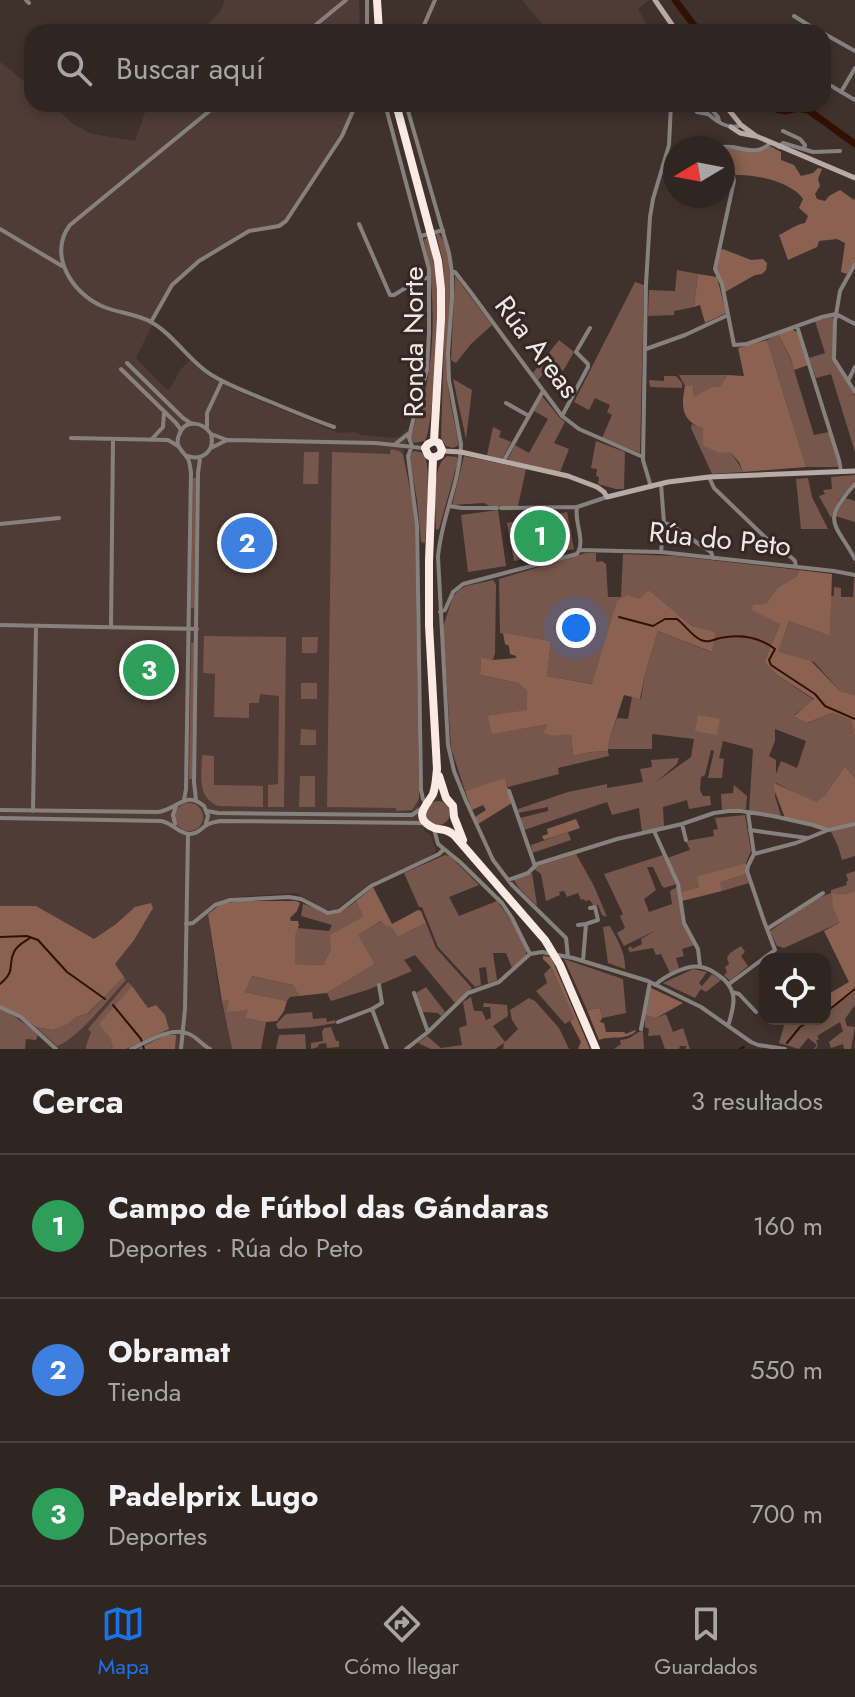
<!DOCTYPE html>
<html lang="es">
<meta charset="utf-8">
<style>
body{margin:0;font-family:Jost,sans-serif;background:#372e2a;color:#f1f3f6}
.controls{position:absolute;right:24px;bottom:24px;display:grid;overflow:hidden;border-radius:16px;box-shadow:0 4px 12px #0003}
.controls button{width:72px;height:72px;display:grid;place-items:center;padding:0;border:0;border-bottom:2px solid #4a4340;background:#2f2622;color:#f1f3f6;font:40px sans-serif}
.compass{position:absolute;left:663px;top:136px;width:72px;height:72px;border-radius:50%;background:#2f2622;box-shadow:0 4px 12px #0003;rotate:260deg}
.you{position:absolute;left:576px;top:628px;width:28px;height:28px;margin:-20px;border:6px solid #fff;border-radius:50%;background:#1a73e8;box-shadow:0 0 0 12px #1a73e833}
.badge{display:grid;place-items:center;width:52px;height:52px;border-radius:50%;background:#1a73e8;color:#fff;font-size:26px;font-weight:700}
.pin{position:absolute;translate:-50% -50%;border:4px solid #fff;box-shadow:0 2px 8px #0006}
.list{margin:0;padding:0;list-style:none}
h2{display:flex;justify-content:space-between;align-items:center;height:104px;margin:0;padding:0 32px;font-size:34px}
h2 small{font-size:26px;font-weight:400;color:#a7a5a5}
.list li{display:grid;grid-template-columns:52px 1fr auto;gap:24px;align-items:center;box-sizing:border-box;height:144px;padding:0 32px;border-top:2px solid #4a4340}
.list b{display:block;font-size:30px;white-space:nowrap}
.list p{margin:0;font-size:26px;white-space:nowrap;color:#a7a5a5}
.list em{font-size:26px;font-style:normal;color:#a7a5a5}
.icon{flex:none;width:44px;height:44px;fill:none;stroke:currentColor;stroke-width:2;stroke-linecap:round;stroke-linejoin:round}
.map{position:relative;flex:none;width:855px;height:1049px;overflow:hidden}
.search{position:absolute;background:#2f2622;box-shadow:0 4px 12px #0003;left:24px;right:24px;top:24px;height:88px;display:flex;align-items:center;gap:20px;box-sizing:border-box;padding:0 28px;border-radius:24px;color:#a7a5a5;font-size:30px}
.sheet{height:536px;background:#2f2622}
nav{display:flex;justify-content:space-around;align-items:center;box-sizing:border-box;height:112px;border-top:2px solid #4a4340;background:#2f2622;font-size:22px;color:#a7a5a5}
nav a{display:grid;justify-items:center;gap:4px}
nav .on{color:#1a73e8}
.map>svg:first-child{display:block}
</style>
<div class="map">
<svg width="855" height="1049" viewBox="0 0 855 1049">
<rect width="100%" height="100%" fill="#3f322d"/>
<path fill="#4f3c36" d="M225,0H359L360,32H200L220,12Z
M522,0H649L638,9L650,32H549Z
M0,62L32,87V104H51L73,124L92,134L135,141L148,104H356L344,130L286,219L279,224L243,232L195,262L177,278L151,318L152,325L136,358L164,387L169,390L181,369L190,360L210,378L229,386V388L339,433L355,432L361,435L393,438L401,436L406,430L409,432L403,454L415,515L419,814L424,830L431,836L436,851L427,858L375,881L335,910L323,909L296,893L233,897L221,900L207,908L219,992L232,1049H56L24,1019L0,1006Z"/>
<path fill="#77574b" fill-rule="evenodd" d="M438,233C460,256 446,339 447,370C447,395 455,420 459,445L453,448L446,446L441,438L445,306L443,262L436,234Z
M428,236C432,253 436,269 437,285C439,308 434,427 425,441L414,443L410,437C417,416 426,393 429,371C435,330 434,280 424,240Z
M677,270L698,274L694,307L674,311V315L648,316L649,290L675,291Z
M455,276L492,325L471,344L456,363L451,360Z
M635,282L644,285L640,453L602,438L612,415L607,412L610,405L595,398L589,410L574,402Z
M830,316L833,318V360L855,396V452L831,374L816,378L809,358L825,353L815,321Z
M778,334L791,360L814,435L829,432L839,463L837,467H806L767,340Z
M559,340L574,352L563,371L553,363L538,380L533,373Z
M679,375H727L720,387H712L694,398L693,386H685Z
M664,376H676L682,383V388L650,387L649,380L664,381Z
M453,379L472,390L466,439Z
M542,396L559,417L565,422L554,443L569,449L560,472L507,461L515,445L529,453L548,419L534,411Z
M692,424C712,432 734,452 743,472L712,474L691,428Z
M493,427L501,431L499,437L511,442L502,459L487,455Z
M596,441L625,452L624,489H616L598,484L599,477L596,476L597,469L591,468Z
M391,449L399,451L403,454L415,515L419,799L412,810L396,811V808L327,807L332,452L390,454Z
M414,451C419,452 422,451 425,457C431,470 426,526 425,543L421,542L417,500L409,455Z
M304,452H319L318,484H303Z
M447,456L457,457L458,461L439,529L436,530C436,511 430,468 447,456Z
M464,456L526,469L518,506L491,507L484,503L452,505Z
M855,475V481L839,500L831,518L819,496L825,494L823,490L832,489L831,477Z
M193,478H196L194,608H191Z
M808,478L812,497L828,529H801L796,479Z
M845,498L855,501V522L835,516Z
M498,510L506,566L468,572L461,515Z
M567,512L574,549L514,561L507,523Z
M586,553H596V562L602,561L606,564L608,597H621L623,554L675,556L799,570L797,576L778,587L766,604L780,624L764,662L777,675L814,700L794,715L808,723L832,713L851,720L855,738V778L845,766L825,795L815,803L776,783L775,796L781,816L749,811L753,749L723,741L719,758L724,759L722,778H708L714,751L711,750L705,775L701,777L700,790L703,796H710L711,805L689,809L687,800L663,807L664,827L642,832L639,808L612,815L607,802L524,830L520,818L548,811V807L518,813V809L568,792L607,784V788L643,782L640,769L652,767L651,760L679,758L677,764L656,782L691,757L694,739L652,734V749H608L609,741L617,718L628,719L632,697L641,699L645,674L658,631L711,652L714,632L692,626L649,590L639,600L617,602L593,684L547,676L551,641L500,633L499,579ZM775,729L806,741L797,768L781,761L776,774V760L769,756L775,741Z
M854,578H855V695L840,691L814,662L777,653L789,621L830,636L831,596H834V587L841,588V597H853Z
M493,580L496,584L495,653L493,660L481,657L480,675L518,683L527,691V710L549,725L544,733L552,736L571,733L573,756L591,752L608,751L609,756L558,768L559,774L508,787L505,779L465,791L451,748L443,627L453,596L459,590L466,586Z
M204,636L286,637L284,807H268V785L278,784L279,696L260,694L259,703H249V718L214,717L215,674L203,673Z
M302,637H318L317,653H302Z
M191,643H194L192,779H189Z
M301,683H317V699H301Z
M301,729L316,730V745H300Z
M202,755L214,756V785L263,786V807L218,806C196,797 202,774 202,755Z
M300,776H315V807H299Z
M734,785L747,796L746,809L722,810L721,794L733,793Z
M426 813a12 12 0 1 1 24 0a12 12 0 1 1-24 0Z
M175 817a14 14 0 1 1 28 0a14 14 0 1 1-28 0Z
M745,815L751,851L746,863L698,876L699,887L681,892L667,858L690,850L686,841L714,836L713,830L718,829L715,818Z
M855,826V856L842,860L838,846L830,830Z
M568,832L571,840L532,853L531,845Z
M576,854L594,886L607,917L602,915L598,905H593L590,900L585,901L584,899L581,900L578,893L567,897L564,891L559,892L560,895L546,901L541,874L534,869L538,866Z
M445,855L450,856L479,885L449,897L459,916L497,901C504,910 528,943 526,954C525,959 515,965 512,968L506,953H493L497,980L488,983L486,967L479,968L481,985L475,987L438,947L422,907H419L404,873Z
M663,855L677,884L664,888L662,886L653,867H647L656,890L644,899L649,912L672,904L670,891L677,887L681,913L695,945L682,949L684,956L676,958L679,968L670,973L661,954L656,955L653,948L630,952L628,948L631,946L632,949L642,944L641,939L656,930L624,946L617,933L625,928L620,916L623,914L604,874Z
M855,871V891L845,894L833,893V908L839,923L784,948L777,946L770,931L815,899L831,893V890L847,885L846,882L849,880H848L846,874Z
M532,873L537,905H536L519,888L513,879Z
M746,874L749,883L722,891L719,882Z
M356,901L363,917L331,949L323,965L295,964V937L298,928L329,931L332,925L301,916L303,904C332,912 326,924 356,901Z
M382,921L390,926L398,937L426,923L436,948L472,988L455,1003L415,955L404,960L412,971L367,990L331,1001L327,993L375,964L357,935Z
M610,926C617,939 626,953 625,969L608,963L603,927Z
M741,946L745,952L741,956L748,966L730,981L724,975L727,972L725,967L729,964L727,958L730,953Z
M564,959L623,979L626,1013L602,1018L600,1008L587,1010Z
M551,967L574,1018L565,1024L536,991L547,983L544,974Z
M693,969L707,972L699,983L702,986L712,974L721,980L706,992L701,989L695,998L663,983Z
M252,976L293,985L299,996L290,997L287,1001L245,992Z
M124,977L126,980C110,997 77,1040 57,1046L36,1027L53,1030L66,1025L78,1016L88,1014Z
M128,982L132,986L100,1024L110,1038L113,1049H86V1046L91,1032L88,1029Z
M426,987L445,1012L441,1016L438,1013L423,1012L416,993Z
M855,993V1005L845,1019L847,1026L855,1027L851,1049H844L843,1044L831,1048L829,1042L843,1031L840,1022L817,1036L819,1039L816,1041L818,1045L816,1049H814L817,1045L808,1038L799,1049L779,1043L785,1022L782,1019H825V1011Z
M471,997L474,1011H482L486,1020L491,1018L490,1007H483L484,1003L507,1005L508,1016L493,1026L505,1042L518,1029L512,1020L510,1010L529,998L535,1001L559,1028L569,1049H503L504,1043L495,1049H431L418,1043L427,1036L441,1048L462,1045L459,1028L467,1025L463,1002Z
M229,998L249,1010L246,1018L266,1022L261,1049H232L222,1002Z
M0,1008C15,1016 26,1024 38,1035L36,1040L26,1039L25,1049H0Z
M312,1012L313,1019L326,1018L327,1022L335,1020L336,1023L312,1027L278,1029L276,1024L286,1014Z
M666,1014L673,1032L683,1028L690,1049H686V1046H680L679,1049H665L660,1035L648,1036L649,1029L645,1027V1015L656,1018Z
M331,1027L336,1041H339V1047L327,1048L326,1043L319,1044L318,1047L311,1049V1043L323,1041L322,1032L324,1028Z
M643,1031L644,1049H614L621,1044L620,1040C634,1039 634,1032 643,1031Z
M305,1034L306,1049H276L279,1035Z"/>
<path fill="#8b6252" d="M770,146L781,152V160L794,165L801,176L813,173L818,168L822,169L818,179L820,186L815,194L817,199L825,201L829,196L840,190L854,200L855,197V261L847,274L841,272L845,243L837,239L819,241L817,247L788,260L779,235C788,231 796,224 805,223L808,216L799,208L803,199C792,182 755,174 736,175L723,165V149C743,147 751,155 770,146Z
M723,249L751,260L763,259L767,263L766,270L762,274L755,275L725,292L716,269L721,250Z
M698,274L717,277L726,313L705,323L700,305L694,307Z
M792,329L798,333L808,365L794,370L791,359L778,334Z
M767,340L806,467L743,472L739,462L730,452L719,453L703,445V429C681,420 681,407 685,386H693L694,397L712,387H720L727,375L744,376L738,348Z
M799,570L832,574L830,636L789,621L778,652L811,661L840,691L855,695V738L851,720L832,713L807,723L794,716L814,699L777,675L764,662L780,624L752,610L753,605L766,604L778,587L797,576Z
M649,590L692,626L715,632L712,652L658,631L645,674L640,699L624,695L609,741L608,751L591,752L573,756L571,734L552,736L543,733L548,725L547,724L492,734L488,716L527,710V691L518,683L480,675L481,657L493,660L516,658V656L510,654L509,646L505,644L503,633L551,641L547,676L592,684L617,601L628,595L639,599Z
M698,715L720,719L717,735L695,731Z
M845,766L855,778V823L828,828L785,818L774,789V783L816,802L825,795Z
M505,778L512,803L478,824L475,817L486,810L483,805L472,810L465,791Z
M576,819L580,828L544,840L542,836L548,834L547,829Z
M746,863V874L720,882L722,891L682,901L681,892L699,887L697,876Z
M373,887L392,924L418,910L421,911L426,923L398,937L390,926H387L381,921L358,935L375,964L327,993L299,996L293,985L252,976L245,992L287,1001L284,1011L277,1021L266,1022L245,1018L248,1010L227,1012L229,999L222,1002L208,914L221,904L238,901H296L300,903L297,911L290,918L291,921H298L299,925L295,937V964L323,965L331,949L330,935L363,917L356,901Z
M855,891V993L825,1011V996L849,982L824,931L839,923L833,908L832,893L845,894Z
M151,903L153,908L134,940L115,964L124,977L87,1014L78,1016L66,1025L53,1030L36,1027L20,1015L0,1005V906H36L94,939L116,924L135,907Z
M543,956L551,957L590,1049H578L581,1042L570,1021L574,1018L551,967L543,959Z
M132,986L148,1008L156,1005L165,1015L169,1029L126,1049H113L110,1038L99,1024Z
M649,987L683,1003L656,1018L645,1015Z
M600,1008L602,1018L600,1022L604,1023L606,1032H624L626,1034L635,1030L636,1031C626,1041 611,1035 599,1040L587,1010Z
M166,1035H176L175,1049H138Z"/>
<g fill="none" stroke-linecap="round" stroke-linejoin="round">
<path stroke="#321003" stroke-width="2" d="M619,617L653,626L665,619H677C685,625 692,636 701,640C708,643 713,640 720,638C739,634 759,637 775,649L769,660L771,665L815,694L825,706L855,719
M0,937L27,936L38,940L67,972L105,999
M0,984C17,970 7,965 14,952C17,945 24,942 30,938
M113,1005L141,1039L144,1049
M825,1013L855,989
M787,1043L800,1027L814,1019
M740,1049L744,1047"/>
<path stroke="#321003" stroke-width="7" d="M675,0L699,32
M765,104L779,110L786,111L797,108L808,110L855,144"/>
<path stroke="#87817e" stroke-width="4" d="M26,0L29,3
M367,0V32
M794,16L810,26
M534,30L539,32
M307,32L346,0
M421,32L435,0
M807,32L810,26L821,32
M823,33L855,51
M823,81L855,100
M841,92L855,68
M218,104L70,225C47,255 73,295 104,307C119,313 137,314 151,322C172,333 189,361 210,374C227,385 247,392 266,400C288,409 311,419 334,427
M385,104L429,269V333L427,370L411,428L409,438L412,446L408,456L417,525L421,790L423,799L426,803
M406,104L449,253L452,272V299L448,353L449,380L461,444C460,483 441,518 438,557L448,745L454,771L466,801L493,860L512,885L566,938L568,957
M690,104L697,112L707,114
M698,104C708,115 726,132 741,125
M707,104L718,117L719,121
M783,131L800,139L805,145L804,149
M779,147L783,143L813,152L840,151
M711,148C718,147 725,146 732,147C746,149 759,155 770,143
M723,167L733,176L734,181L715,269L722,284L734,345L747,344L822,317L836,314L855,324
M359,224L390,295H394L412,284L429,277
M0,229L62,266
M421,236L443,230
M855,264L840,291L835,321L834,359L855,392
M452,272H455L469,290L562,416L579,429L643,457
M151,322L172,285L199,261L249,231L279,226L286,221L342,136L356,104
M797,326L839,460L841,471
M646,349L685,335L728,315
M127,363L183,418L192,424
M121,369L176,423L181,430
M848,381L855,367
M506,403L529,416
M562,416L588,367V364L576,352L590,328
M207,427V413L222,381
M211,434L227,440L375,443L423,448
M71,438L168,440L178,446
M151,440L163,427L164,413
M394,445L408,434
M211,448L227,440
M503,462L543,391
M709,477L714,488L769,541L792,558L795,561L796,567
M855,484C821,522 834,521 855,559
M651,487L643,460L646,284L650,217L653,199L669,145L671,104
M449,506L462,508H497
M501,508L577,507
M664,523L671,525L711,552L713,558
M0,524L59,518
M580,550L661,552L834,571L855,575
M661,552L664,523L661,484
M440,612L445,610L453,592L463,584L577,554C586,540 574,523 577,507L607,497
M0,625L197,629
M111,627L113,439
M509,791L535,866
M184,800L186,789L191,472C190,469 190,462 188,459C183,451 174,446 179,435C185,418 203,422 211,434C215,451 203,461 187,456
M196,800L194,782L198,473L200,459
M0,810L158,812C178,809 186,790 204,806L208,816L206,823
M33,811L36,626
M207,811L218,813L404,815H412L422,808
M0,818L161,821C173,823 179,834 190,834C199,834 201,828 207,825C211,822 216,822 220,821L424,823
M175,824L173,815L176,806
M682,824L686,840
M434,829L438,844L460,862L502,903L512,918L530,954
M750,830L807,838
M654,831L678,884L684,923L698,949L700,966
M754,854L796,843L828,830L855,824
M508,880L528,873L537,864L617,839L682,824L714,813L729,811H741L773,816L813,825L828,830
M186,924L193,923L215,905L230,900L289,897L301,899L328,913L339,911L371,886L439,854L444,849
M578,925L586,924
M767,929L823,893
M583,961L586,924L598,920L595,907L590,908
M729,984L775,950L764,921L747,871L748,866L754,854L748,813
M655,985C665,976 687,964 701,967C707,968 714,972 718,975C726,980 731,986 733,995C735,1004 731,1016 728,1026
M732,992L739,994L756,1012
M414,993L428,1032
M0,1007L21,1017L56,1049
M372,1009L382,1003L379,985
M338,1022L372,1009L387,1049
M641,1029L650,982
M131,1049C147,1042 171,1026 189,1034C197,1037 202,1045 210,1049
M181,1049L185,1009L188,834
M406,1049L428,1032L468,993L499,982L530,954L542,952L573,958L648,981L701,1007L751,1042L758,1045L785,1049"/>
<path stroke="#b6aba7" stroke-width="5" d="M655,0L677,32
M724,104L741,125L756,136L855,178
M731,127L740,133L755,136
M443,451L461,452L568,476L597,487L604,492L607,497L668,482L709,477L855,471"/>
<path stroke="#faeae3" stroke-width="8" d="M377,0L379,32
M396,104L438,261L441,289V319L434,441L439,443L442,450L440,455L433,458
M434,441L428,444L425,448L428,455L433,458L429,561V625L437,769C436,777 436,786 433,794C428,804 413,816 430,826C439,832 443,826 454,835L545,940L560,965L596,1049
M439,776L446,798L453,806L454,817L463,840"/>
</g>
<g text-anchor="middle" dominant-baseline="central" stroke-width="6" stroke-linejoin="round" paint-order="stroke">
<g font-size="28" fill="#f1e8e5" stroke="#342824">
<text transform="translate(413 342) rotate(-90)">Ronda Norte</text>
<text transform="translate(537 347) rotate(53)">Rúa Areas</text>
<text transform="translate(720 539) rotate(6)">Rúa do Peto</text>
</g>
</g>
</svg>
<div class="controls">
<button><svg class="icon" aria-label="locate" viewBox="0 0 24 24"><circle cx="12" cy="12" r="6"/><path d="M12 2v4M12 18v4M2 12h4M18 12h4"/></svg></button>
</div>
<svg class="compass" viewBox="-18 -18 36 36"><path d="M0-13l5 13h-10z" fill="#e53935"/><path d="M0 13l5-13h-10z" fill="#a7a5a5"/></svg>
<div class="you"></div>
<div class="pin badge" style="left:540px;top:536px;background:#2e9e5b">1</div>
<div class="pin badge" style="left:247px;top:543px;background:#3f7fe0">2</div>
<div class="pin badge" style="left:149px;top:670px;background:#2e9e5b">3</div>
<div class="search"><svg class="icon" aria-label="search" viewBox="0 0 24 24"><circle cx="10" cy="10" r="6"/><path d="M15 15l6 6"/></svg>Buscar aquí</div>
</div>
<section class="sheet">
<h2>Cerca<small>3 resultados</small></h2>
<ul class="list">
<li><span class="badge" style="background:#2e9e5b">1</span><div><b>Campo de Fútbol das Gándaras</b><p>Deportes · Rúa do Peto</p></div><em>160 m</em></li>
<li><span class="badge" style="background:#3f7fe0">2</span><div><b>Obramat</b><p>Tienda</p></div><em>550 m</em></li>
<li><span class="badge" style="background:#2e9e5b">3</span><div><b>Padelprix Lugo</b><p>Deportes</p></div><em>700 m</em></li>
</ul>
</section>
<nav>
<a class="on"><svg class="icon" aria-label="map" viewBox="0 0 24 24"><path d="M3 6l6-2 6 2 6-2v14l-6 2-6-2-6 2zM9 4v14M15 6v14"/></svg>Mapa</a>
<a><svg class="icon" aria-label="directions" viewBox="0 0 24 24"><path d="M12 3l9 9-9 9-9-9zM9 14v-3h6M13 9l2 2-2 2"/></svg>Cómo llegar</a>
<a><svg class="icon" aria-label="saved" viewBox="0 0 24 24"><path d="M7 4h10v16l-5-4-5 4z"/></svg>Guardados</a>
</nav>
